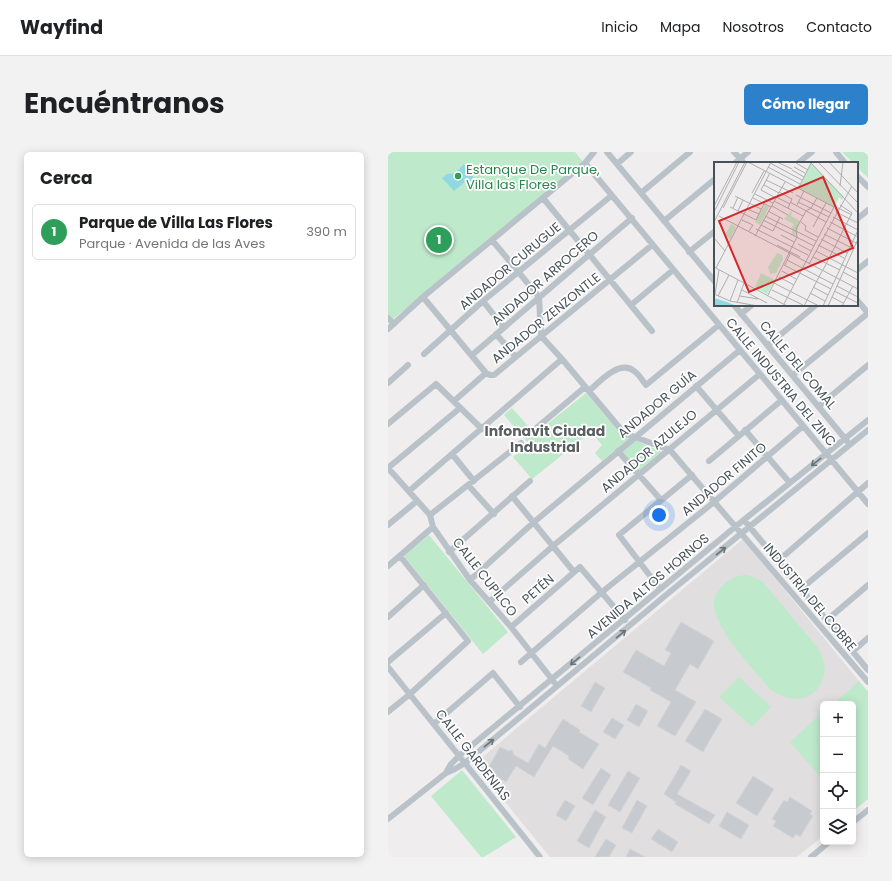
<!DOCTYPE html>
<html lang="es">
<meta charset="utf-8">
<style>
body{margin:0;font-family:Poppins,sans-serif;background:#f2f2f2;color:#202124}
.controls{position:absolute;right:12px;bottom:12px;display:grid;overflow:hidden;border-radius:6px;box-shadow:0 2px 10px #0003}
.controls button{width:36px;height:36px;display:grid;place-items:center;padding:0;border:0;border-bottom:1px solid #e0e0e0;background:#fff;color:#202124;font:20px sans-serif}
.you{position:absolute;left:271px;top:363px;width:14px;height:14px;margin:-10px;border:3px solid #fff;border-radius:50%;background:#1a73e8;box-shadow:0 0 0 6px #1a73e833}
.badge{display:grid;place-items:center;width:26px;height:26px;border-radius:50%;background:#2c81ca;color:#fff;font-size:13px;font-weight:700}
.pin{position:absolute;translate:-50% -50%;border:2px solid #fff;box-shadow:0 1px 4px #0006}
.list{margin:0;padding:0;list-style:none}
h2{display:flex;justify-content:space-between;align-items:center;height:52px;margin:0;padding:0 16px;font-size:17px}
h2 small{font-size:13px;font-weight:400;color:#757577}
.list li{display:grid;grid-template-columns:26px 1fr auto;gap:12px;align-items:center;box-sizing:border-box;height:56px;margin:0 8px 8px;padding:0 8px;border:1px solid #e0e0e0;border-radius:6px}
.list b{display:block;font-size:15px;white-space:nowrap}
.list p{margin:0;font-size:13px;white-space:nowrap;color:#757577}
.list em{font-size:13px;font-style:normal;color:#757577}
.icon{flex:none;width:22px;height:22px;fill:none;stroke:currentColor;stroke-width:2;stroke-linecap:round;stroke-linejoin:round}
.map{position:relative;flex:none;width:480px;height:705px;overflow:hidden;border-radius:6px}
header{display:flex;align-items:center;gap:24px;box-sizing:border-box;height:56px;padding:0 20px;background:#fff;border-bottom:1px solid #e0e0e0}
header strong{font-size:19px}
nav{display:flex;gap:22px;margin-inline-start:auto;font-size:14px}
.intro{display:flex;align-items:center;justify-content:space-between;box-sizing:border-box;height:96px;padding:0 24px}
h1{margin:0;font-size:28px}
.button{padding:10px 18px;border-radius:6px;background:#2c81ca;color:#fff;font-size:14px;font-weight:700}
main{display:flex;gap:24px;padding:0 24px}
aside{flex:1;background:#fff;border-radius:6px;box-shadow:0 2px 10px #0003}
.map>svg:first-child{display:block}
</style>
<header>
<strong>Wayfind</strong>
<nav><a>Inicio</a><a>Mapa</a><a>Nosotros</a><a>Contacto</a></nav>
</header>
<div class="intro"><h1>Encuéntranos</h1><a class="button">Cómo llegar</a></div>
<main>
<aside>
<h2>Cerca<small></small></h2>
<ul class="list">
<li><span class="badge" style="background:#2e9e5b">1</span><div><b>Parque de Villa Las Flores</b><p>Parque · Avenida de las Aves</p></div><em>390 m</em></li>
</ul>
</aside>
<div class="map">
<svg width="480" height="705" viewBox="0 0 480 705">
<rect width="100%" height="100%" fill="#efeded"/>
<path fill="#e0dede" d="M355,387L480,540V647L465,659V552H435V684L409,705H162L86,612Z"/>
<path fill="#bfe9cb" d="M0,0H187L196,11L4,168L0,164Z
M454,0H480V26L469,15V11H465Z
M198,241L233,282L274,300L247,322L226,299L214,309L207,301L214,293L203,280L144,327L125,305L140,291L116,263L124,256L147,282Z
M41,383L120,480L95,502L16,404Z
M360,423L374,429L430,496C434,504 439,514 436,523C429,551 401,552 382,537C366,518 323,474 326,449C326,444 330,439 333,435C340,427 349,423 360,423Z
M351,525L383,555L364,575L331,545Z
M471,529L480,540V647L465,659V552H445Z
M435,560V628L402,590Z
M74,618L128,685L96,705H93L43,644Z"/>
<path fill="#91d9e1" d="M76,12L86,26L83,29H78L66,39L54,26L59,22L67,21Z"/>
<path fill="#c7cacf" stroke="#d1d4d8" d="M293,470L326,489L310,517L302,512L287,538L308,550L287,584L269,574L283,550L262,538L263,536L235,520L248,498L276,514L283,501L277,498Z
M207,530L217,536L203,560L193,554Z
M248,552L260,559L251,575L239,568Z
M317,557L334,567L315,600L297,589Z
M224,566L236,573L227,587L215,580Z
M175,567L192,578L191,580L211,592L195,617L180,607L181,604L165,594L146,625L128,614L118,630L99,618L112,595L120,599L124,598L126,603L140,611L151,592L157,596Z
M293,613L303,619L289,642L327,663L321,672L287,652L288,650L276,642Z
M213,616L223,623L205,653L194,646Z
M240,619L252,626L232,660L220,653Z
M365,624L386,637L369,664L348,651Z
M402,645L424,659L422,662L425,664L412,685L408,682L405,686L385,674L388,669L384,667L396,648L399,650Z
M177,648L187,654L178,669L168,663Z
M249,648L259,654L244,681L234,676Z
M207,658L218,665L201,696L189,689Z
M339,660L361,673L353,687L331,674Z
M270,677L290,690L284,700L263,687Z
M218,687L228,693L221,705H207Z
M242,697L257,705H238Z"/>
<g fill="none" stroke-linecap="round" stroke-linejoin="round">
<path stroke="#b9c2c8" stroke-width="6" d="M219,0L327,130
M346,0L356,11
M448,0L457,11
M197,11L480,352
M347,11L360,0
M410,11L424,0
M229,12L243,0
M469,24L480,35
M253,41L302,0
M155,46L264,179
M469,67L480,58
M276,69L327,27
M104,88L151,145L153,184L174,207L236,281L282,298L480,530
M301,100L327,79
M469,118L480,109
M35,145L98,221
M469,148L480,161
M95,149L116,176
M243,153L285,118
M346,153L459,289
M353,162L364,153
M0,166L6,172
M0,177L35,145L197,11L206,0
M108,182L128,205
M380,193L428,153
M36,202L95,149L223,44
M84,203L244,66
M405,223L480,161
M0,231L20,213
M308,234L351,284
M201,239C211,230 232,207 246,219C251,222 254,228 258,233L331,173
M66,249L98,221L102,223H106L264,93
M431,254L480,213
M0,272L48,232L94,277
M146,278L197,235
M357,278L402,331
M230,299L273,348
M64,302L86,329
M321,309L394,248
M0,316L42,363L45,375L82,428L123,475L166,530
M0,316L72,256
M81,334L106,362
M21,339L174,207
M124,344L186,420
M42,363L133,291
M356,368L480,518
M0,373L29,349
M61,400L142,329
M390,409L480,331
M0,414L45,375
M82,428L146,370L352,198
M272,437L231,383L304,323
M413,437L480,381
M101,450L165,394L372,222
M0,465L36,433
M439,468L480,433
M123,475L192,415L237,468
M465,499L480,486
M0,510L58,461
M133,510L214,440L326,350L415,274
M0,515C51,578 101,642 152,705
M0,560L22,542L80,489L12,404
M47,571L105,521L132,555
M58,621L63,612L71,604L347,375L480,268
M0,667L58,621L67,617L77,611L278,443L480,278
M465,670L480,658
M423,705L441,690"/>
</g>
<defs><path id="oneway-shaft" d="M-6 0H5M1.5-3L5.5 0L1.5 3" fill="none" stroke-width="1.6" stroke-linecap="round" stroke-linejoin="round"/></defs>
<g stroke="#69747a">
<use href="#oneway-shaft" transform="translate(428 310) rotate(142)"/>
<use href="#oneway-shaft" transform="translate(333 399) rotate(-39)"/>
<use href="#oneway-shaft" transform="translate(233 482) rotate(-39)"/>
<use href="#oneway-shaft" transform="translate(187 509) rotate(141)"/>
<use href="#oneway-shaft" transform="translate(101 591) rotate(-39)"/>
</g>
<circle fill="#2e9e5b" stroke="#fff" stroke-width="1.5" cx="70" cy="24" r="4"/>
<g text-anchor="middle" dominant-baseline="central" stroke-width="3.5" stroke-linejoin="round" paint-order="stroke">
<g font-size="13" fill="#27864d" stroke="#fff" text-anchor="start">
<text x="78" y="17">Estanque De Parque,<tspan x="78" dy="15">Villa las Flores</tspan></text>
</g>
<g font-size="13" fill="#475258" stroke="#fff">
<text transform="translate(122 114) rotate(-40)">ANDADOR CURUGUE</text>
<text transform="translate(157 126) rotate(-41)">ANDADOR ARROCERO</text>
<text transform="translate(158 166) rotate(-39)">ANDADOR ZENZONTLE</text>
<text transform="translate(410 213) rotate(50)">CALLE DEL COMAL</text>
<text transform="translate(393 230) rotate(50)">CALLE INDUSTRIA DEL ZINC</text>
<text transform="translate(269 252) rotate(-40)">ANDADOR GUÍA</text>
<text transform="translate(261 299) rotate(-40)">ANDADOR AZULEJO</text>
<text transform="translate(336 327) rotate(-40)">ANDADOR FINITO</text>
<text transform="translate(97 425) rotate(52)">CALLE CUPILCO</text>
<text transform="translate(260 434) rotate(-40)">AVENIDA ALTOS HORNOS</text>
<text transform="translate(150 437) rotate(-41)">PETÉN</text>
<text transform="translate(422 445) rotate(50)">INDUSTRIA DEL COBRE</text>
<text transform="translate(85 603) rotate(52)">CALLE GARDENIAS</text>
</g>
<g font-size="14" font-weight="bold" fill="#5a5e61" stroke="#fff">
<text x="157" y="279">Infonavit Ciudad<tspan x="157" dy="16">Industrial</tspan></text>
</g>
</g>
<g transform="translate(326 10)">
<rect width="144" height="144" fill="#efeded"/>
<path d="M97,1L130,35L128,38L125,35L120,45L85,26ZM51,43L55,45L46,63L41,60ZM78,49L77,54L86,59L82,74L77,72L79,67L77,66L80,62L70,57ZM17,62L22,65L16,77L11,73ZM63,91L68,93L69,97L62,111L56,112L54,105ZM47,111L61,118L53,132L41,125Z" fill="#bfe9cb"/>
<path d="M0,136L13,140L23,144H0Z" fill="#91d9e1"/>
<path fill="none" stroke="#acafb1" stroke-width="1" d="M34,0L120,45L70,142M63,0L78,7M104,0L144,41M115,0L144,31M56,1L88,18M82,1L94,8M97,1L144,51M54,5L86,22M80,5L91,11M78,8L90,15M56,11L47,28L62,36M52,18L79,31M50,23L65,31M126,24L129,0M84,27L97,1M65,30L78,37L74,46M38,31L50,9M41,32L59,41M82,33L117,51M21,34L47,47M62,35L76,42M39,36L57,45M60,39L89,54M76,40L112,60M84,40L115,55M83,43L90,29M0,44L23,0M58,44L74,53M16,45L42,58L50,42M9,46L33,0M19,46L24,35M124,46L138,53M33,47L45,52M24,49L29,38M54,49L69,57M0,50L25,0M122,50L144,61M5,54L144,127M51,54L102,79M119,55L144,68M28,58L39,63L35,69M49,58L100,84M0,60L31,0M87,60L92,64L91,68L104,75M116,60L144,75M47,63L59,69M99,65L112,41M113,66L144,82M42,67L94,93M59,69L66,55M110,72L136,85M67,73L80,80M41,74L71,20M0,76L11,89M107,77L133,91M84,82L97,89M63,83L86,95M104,83L130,96M102,89L144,111M99,95L126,108M73,98L119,122M95,102L138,24M70,103L117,127M71,103L76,92M0,105L73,144M2,106L57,0M109,108L138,51L126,43M68,109L82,117M129,110L144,118M65,115L80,123M60,121L105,144M123,124L144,135M99,125L114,133M28,128L53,141M58,128L89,143M120,129L144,141M96,131L111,139M0,132L16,139L44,144M1,132L5,108M54,133L83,75L82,67L92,49L97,46L103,36M4,134L15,113M26,134L44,137M118,135L129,141M16,139L24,118M23,141L30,121M90,144L108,109M109,144L144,68M114,144L144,77M128,144L139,124"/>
<path fill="#d62828" fill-opacity="0.15" stroke="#d62828" stroke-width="2" d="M109,15L139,86L35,130L5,59Z"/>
<rect width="144" height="144" fill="none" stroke="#475258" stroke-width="2"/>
</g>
</svg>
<div class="controls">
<button>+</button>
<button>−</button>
<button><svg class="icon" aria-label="locate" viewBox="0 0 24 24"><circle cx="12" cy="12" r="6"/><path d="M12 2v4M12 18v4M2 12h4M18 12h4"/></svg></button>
<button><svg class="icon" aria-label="layers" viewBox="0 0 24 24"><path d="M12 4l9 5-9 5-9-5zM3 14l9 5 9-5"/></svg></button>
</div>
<div class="you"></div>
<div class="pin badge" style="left:51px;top:88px;background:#2e9e5b">1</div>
</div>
</main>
